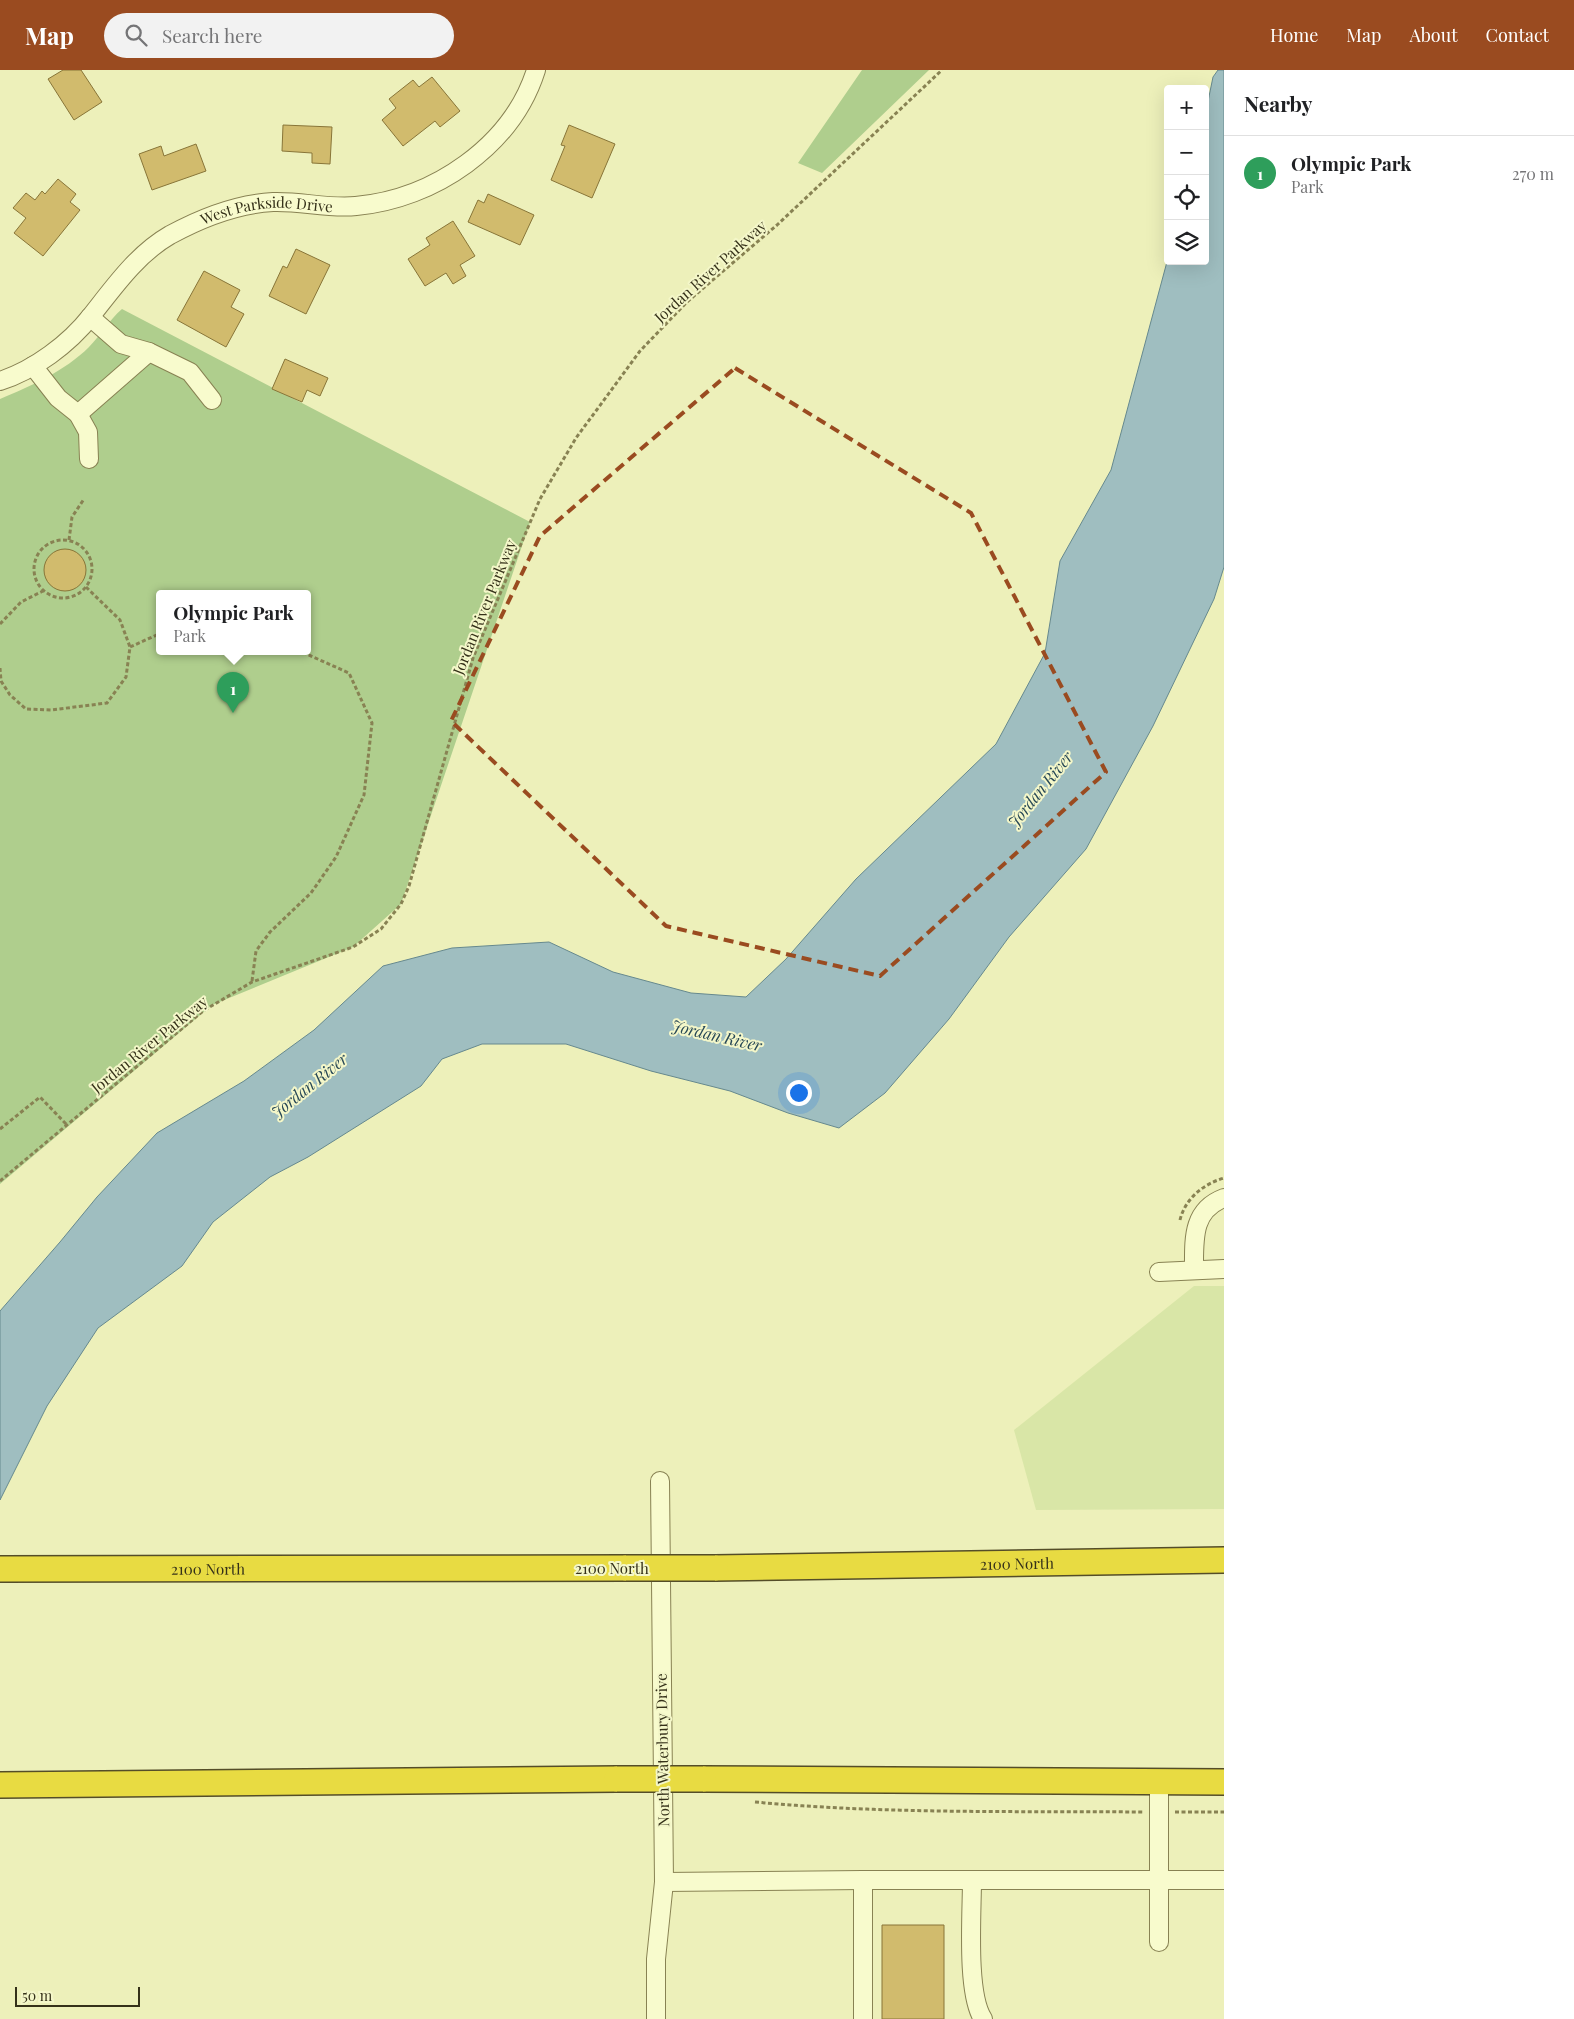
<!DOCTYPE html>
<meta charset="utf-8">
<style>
body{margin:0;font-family:"Playfair Display",serif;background:#f2f2f2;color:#202124}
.controls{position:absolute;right:15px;top:15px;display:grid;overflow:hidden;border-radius:5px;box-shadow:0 5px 20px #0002}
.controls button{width:45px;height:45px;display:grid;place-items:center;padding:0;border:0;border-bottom:1px solid #e0e0e0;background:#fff;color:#202124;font:25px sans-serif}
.scale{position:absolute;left:15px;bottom:12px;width:125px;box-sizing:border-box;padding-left:5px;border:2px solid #353119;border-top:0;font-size:14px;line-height:18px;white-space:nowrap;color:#353119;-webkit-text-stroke:4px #f4f7c9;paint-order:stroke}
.you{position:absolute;left:798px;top:1022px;width:18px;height:18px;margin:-12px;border:4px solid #fff;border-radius:50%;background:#1a73e8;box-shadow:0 0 0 8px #1a73e833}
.badge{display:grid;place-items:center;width:32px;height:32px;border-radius:50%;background:#9a4b20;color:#fff;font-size:16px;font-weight:700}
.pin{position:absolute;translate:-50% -41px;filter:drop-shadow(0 1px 2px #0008)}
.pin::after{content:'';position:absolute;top:26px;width:18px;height:15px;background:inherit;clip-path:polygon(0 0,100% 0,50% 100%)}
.popup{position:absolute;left:156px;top:520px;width:155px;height:65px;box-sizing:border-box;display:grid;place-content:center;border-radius:5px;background:#fff;filter:drop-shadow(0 1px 4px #0005);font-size:16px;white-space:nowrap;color:#757577}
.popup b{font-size:19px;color:#202124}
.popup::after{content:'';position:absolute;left:50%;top:100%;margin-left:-10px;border:10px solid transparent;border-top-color:#fff}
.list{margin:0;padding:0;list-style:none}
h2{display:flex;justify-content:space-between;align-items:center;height:65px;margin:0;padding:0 20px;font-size:21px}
h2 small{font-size:16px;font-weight:400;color:#757577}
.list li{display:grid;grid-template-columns:32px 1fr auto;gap:15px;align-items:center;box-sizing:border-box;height:75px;padding:0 20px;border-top:1px solid #e0e0e0}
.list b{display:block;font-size:19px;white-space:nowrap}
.list p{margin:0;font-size:16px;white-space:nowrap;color:#757577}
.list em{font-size:16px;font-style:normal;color:#757577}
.icon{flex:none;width:28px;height:28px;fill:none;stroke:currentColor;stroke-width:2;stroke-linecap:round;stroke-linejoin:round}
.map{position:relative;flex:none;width:1224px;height:1949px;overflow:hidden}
header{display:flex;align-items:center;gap:30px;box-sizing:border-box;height:70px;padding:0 25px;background:#9a4b20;color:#fff}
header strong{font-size:24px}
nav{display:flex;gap:28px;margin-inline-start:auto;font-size:18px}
.search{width:350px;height:45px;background:#f2f2f2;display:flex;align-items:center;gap:12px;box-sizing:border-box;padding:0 18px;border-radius:28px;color:#757577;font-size:19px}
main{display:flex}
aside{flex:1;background:#fff}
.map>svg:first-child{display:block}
</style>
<header>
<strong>Map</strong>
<div class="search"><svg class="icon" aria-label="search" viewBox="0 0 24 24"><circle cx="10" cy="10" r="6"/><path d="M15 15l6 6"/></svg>Search here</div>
<nav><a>Home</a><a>Map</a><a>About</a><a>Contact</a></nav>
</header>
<main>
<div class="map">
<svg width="1224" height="1949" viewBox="0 0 1224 1949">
<rect width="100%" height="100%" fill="#edf0ba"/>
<path fill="#d9e6a7" d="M1194,1216H1224V1439L1036,1440L1014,1360Z"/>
<path fill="#afce8d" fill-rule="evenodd" d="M862,0H929L822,103L798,93Z
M122,239L530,452L401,834L353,877L212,935L0,1114V329C31,316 65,301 89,277C101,265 109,250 122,239ZM159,524H307V582H159Z"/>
<path fill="#9fbec0" stroke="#66898e" d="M1218,0H1224V497L1214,529L1153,656L1086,779L1009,867L949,949L885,1023L839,1058L788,1043L730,1021L651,1001L566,974H482L442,989L421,1016L308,1087L270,1107L213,1152L182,1196L98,1258L47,1336L0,1430V1241L60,1172L97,1127L157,1063L244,1011L314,960L383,896L452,878L549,872L613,902L691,923L746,927L786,889L856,809L996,674L1045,583L1060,491L1111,400L1168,188V191H1205V46L1213,7Z"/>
<path fill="#d1bb6d" stroke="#887538" d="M63,0H81L102,32L74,50L48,9Z
M432,7L460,41L440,57L435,51L403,76L382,50L396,38L389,29L413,10L419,17Z
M283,55L332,57L330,94L312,93V83L282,81Z
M569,55L615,74L592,128L551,110L565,76L561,75Z
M196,74L206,101L152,120L139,84L161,76L164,86Z
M58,109L76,124L70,132L80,140L43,186L14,163L26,148L13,138L26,123L35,130L42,121L45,124Z
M488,124L534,145L520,175L468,152L478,130L484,133Z
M453,151L475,186L460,195L466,206L453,214L446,203L425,216L408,189L430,175L426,168Z
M296,179L330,195L306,244L269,226L283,196L287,198Z
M204,201L240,220L231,237L244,244L226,277L177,250Z
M285,289L328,308L320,326L307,320L302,332L272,319Z
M44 500a21 21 0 1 1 42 0a21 21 0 1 1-42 0Z
M882,1855H944V1949H882Z"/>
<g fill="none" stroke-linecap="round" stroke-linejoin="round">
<g stroke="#888253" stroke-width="20">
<g id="minor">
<path d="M90,247L121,274L149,282L190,302L212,330"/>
<path d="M33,296L58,328L78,344L88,362L89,389"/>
<path id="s1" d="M0,311C34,300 69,274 91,246C114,217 137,184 170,165C203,147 236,134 273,132C301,131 329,139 356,136C434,129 512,76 536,0"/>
<path d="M78,344L149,282"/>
<path d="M1194,1199C1194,1169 1192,1140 1224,1128"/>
<path d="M1159,1202L1224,1199"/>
<path d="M1159,1713V1872"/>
<path d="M972,1810C972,1843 966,1923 983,1949"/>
<path d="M664,1812L863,1810"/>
<path d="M656,1949V1889L664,1812L660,1411"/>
<path d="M863,1949V1810H1224"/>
</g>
</g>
<g stroke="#544d28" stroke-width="28">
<g id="highway">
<path id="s2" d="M715,1498L1224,1490"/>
<path id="s3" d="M0,1499L626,1498"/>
<path d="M703,1709L1224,1712"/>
<path d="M0,1715L617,1709"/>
</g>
</g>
<path stroke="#888253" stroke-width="3" stroke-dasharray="4 2.5" stroke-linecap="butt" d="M34 499a29 29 0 1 1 58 0a29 29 0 1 1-58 0Z
M69,470L72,447L84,429
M86,517L120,550L130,577
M0,554L21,532L43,521
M0,598L1,611L10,625L26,639L51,640L107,633L126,607L130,577L159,564
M252,911L256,881L270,862L311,823L336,787L364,725L372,653L349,603L302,582
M0,1059L40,1027L67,1055
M0,1111L203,941L252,912L353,877L381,859L401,834L409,816L473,588L540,429L576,368L640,281L687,232L777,155L942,0
M1180,1150C1185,1129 1203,1114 1224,1108
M755,1732C884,1744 1014,1741 1143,1742
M1175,1742H1224"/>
<use href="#minor" stroke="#f8fbcd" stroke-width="18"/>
<use href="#highway" stroke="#e8db42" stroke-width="25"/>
<g stroke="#544d28" stroke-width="28" stroke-linecap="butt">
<path id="highway-bridge" d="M626,1498H715
M617,1709H703"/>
</g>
<use href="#highway-bridge" stroke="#e8db42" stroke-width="25"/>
</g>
<path fill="none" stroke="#9a4b20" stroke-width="4" stroke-dasharray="10 6" stroke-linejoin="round" d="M735,298L971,443L1106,702L880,906L666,856L451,651L540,466Z"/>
<g text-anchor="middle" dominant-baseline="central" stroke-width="4" stroke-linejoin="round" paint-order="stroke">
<g font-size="15" fill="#353119" stroke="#f4f7c9">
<text stroke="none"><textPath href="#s1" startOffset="329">West Parkside Drive</textPath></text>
<text transform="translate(710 201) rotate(-42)">Jordan River Parkway</text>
<text transform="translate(484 537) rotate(-68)">Jordan River Parkway</text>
<text transform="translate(149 974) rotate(-39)">Jordan River Parkway</text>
<text stroke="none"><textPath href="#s2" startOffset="302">2100 North</textPath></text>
<text x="612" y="1498">2100 North</text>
<text stroke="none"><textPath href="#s3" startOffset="208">2100 North</textPath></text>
<text transform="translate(662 1680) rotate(-91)">North Waterbury Drive</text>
</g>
<g font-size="16" font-style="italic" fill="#274856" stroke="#f4f7c9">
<text transform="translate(1040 719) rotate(-51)">Jordan River</text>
<text transform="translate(717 965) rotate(13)">Jordan River</text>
<text transform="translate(309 1015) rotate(-39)">Jordan River</text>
</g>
</g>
</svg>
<div class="controls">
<button>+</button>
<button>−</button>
<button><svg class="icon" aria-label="locate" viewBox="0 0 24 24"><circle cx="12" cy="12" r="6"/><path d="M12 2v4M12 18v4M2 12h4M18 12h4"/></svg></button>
<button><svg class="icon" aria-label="layers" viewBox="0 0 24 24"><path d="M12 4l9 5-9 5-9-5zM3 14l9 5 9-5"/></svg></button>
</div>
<div class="scale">50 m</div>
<div class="you"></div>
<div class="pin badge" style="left:233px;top:643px;background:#2e9e5b">1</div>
<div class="popup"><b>Olympic Park</b>Park</div>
</div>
<aside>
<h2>Nearby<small></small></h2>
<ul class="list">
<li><span class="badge" style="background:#2e9e5b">1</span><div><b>Olympic Park</b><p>Park</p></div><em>270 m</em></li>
</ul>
</aside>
</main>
